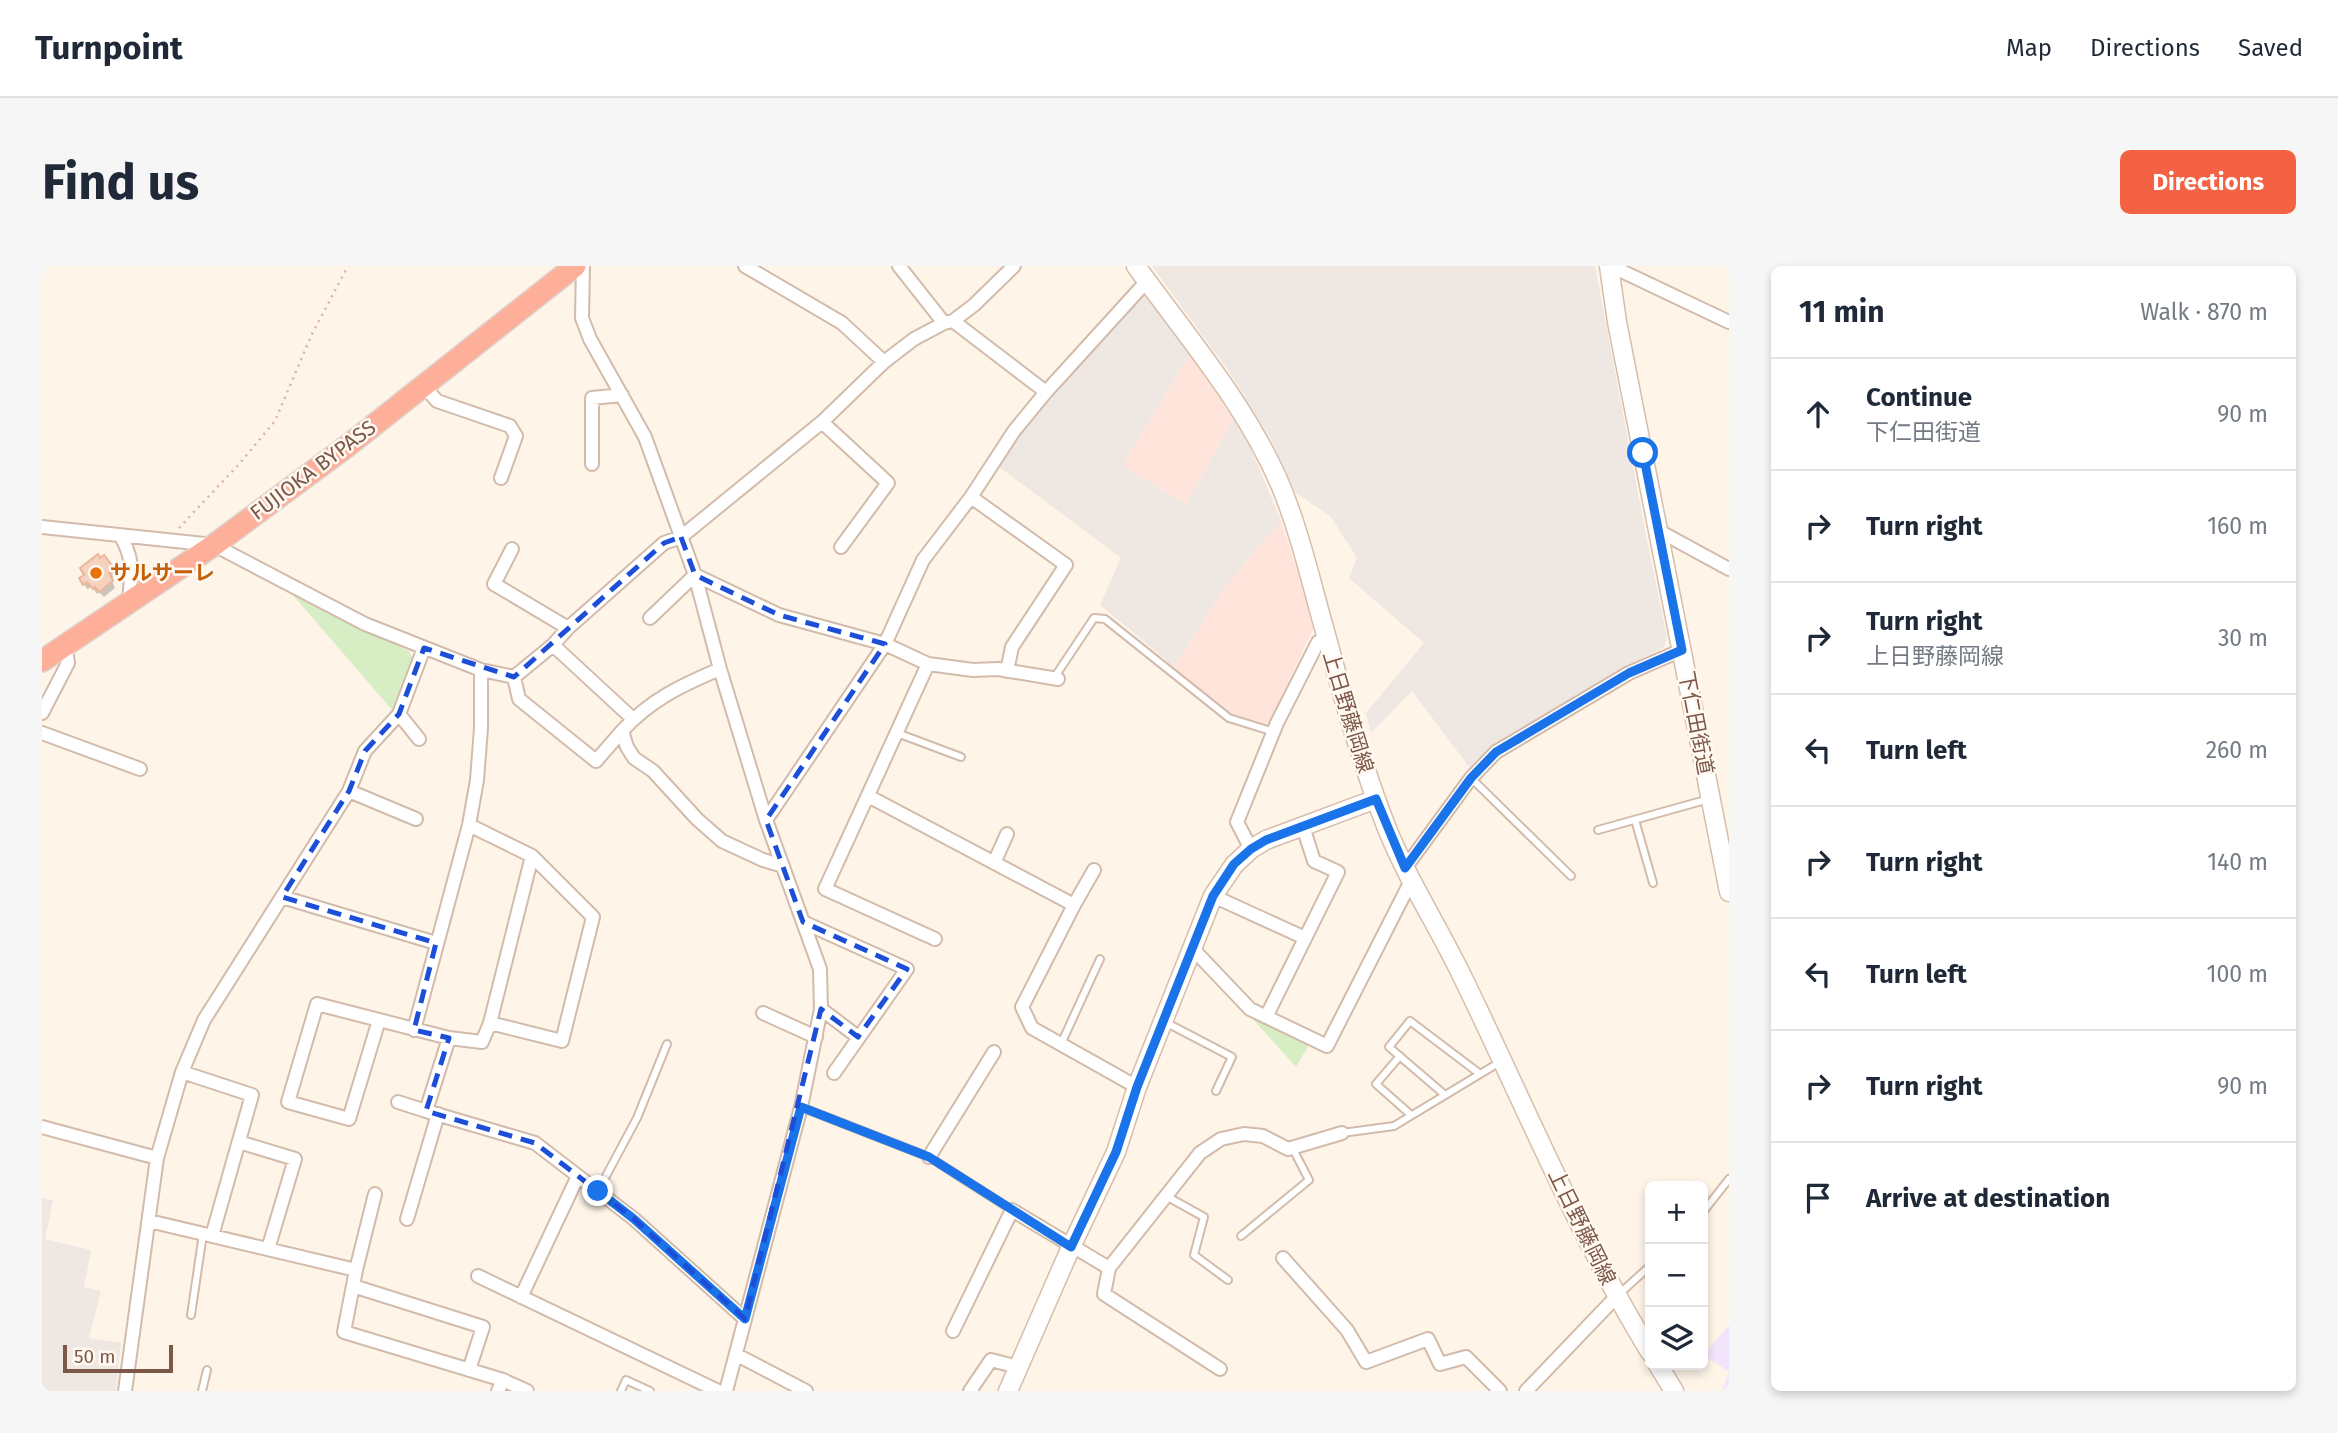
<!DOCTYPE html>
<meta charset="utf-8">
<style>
body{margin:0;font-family:"Fira Sans","Noto Sans JP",sans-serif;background:#f6f6f7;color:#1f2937}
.controls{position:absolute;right:21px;bottom:21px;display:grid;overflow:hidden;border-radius:10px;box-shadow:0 4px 10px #0003}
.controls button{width:63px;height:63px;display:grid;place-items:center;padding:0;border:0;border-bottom:2px solid #e0e1e3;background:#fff;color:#1f2937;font:35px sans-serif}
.scale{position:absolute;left:21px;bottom:18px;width:110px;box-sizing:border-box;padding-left:7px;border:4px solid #7c5849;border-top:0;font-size:19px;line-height:24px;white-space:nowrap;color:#7c5849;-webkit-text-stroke:5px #fff9f1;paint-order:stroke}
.stop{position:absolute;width:21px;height:21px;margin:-16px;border:5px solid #1a73e8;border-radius:50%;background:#fff}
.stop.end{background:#1a73e8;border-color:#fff;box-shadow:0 2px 7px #0008}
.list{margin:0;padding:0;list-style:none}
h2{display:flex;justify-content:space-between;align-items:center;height:91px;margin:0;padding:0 28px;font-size:30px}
h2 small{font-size:23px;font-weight:400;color:#747a83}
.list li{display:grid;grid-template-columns:46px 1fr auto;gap:21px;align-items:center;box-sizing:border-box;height:112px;padding:0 28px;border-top:2px solid #e0e1e3}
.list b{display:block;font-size:26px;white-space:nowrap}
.list p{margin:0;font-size:23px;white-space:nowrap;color:#747a83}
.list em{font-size:23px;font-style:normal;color:#747a83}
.icon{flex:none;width:38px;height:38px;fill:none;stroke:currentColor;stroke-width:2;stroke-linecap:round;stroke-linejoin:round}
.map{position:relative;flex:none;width:1687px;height:1125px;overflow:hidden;border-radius:10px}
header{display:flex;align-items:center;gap:42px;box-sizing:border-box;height:98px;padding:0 35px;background:#fff;border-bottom:2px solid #e0e1e3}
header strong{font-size:33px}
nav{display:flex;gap:38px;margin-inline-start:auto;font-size:24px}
.intro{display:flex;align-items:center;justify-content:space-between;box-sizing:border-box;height:168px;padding:0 42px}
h1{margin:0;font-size:49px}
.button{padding:18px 32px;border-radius:10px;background:#f26243;color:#fff;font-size:24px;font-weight:700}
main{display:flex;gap:42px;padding:0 42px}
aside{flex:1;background:#fff;border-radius:10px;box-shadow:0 4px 10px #0003}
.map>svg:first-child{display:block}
</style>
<header>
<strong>Turnpoint</strong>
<nav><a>Map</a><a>Directions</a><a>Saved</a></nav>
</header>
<div class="intro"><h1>Find us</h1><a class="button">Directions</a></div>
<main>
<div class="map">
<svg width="1687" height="1125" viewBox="0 0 1687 1125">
<rect width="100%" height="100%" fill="#fef5e8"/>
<path fill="#ffe4dc" d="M1148,88L1191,153L1144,238L1080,200Z
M1239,255L1273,359L1225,461L1185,445L1131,403L1185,318Z"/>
<path fill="#efe7e2" d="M1110,0H1553L1603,264L1625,371L1622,381L1573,407L1449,482L1428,502L1370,425L1329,467L1324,447L1382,377L1307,312L1315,292L1289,251L1253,226L1227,170L1188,107Z
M1102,26L1148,88L1080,200L1144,238L1191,153L1207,178L1239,255L1185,318L1131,403L1123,393L1058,339L1079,292L956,200L981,165Z
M0,932L11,934L3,973L49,984L42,1021L59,1025L47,1072L79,1077L74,1125H0Z"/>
<path fill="#f2e5fb" d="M1687,1059V1125H1680L1687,1106L1662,1089Z"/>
<path fill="#d7eec4" d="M249,327L367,385L371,394L351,445Z
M1208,750L1267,779L1254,801Z"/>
<path fill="#0003" d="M71,303L74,309L69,313L73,322L62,331L57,326L55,328L50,321L45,323L39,312Z"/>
<path fill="#f6d1bd" stroke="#ebb69c" stroke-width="2" d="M56,288L58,292L62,289L72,302L67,306L71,315L57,326L53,321L51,323L45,316L41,319L37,312L42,309L38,302Z"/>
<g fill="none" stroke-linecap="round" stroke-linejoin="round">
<g stroke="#d3bbac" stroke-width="10">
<path id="lane" d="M1012,412L1052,352L1063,353L1187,452L1232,466
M855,467L919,491
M1429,512L1529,610
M1593,554L1611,617
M1556,564L1667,533
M1123,756L1190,791L1174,825
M1019,778L1058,693
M1358,790L1334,818L1369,849
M1403,829L1347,781L1368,755L1438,808
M759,841L887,891L970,944
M1300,867L1352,860L1458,796
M556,925L595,852L625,778
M1124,930L1162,951L1152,989L1186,1014
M1661,946L1687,913
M1199,970L1267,914L1250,881
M1576,1029L1608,1000
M149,1049L161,968
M160,1125L165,1104
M579,1125L584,1114L608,1125"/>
</g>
<g stroke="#d3bbac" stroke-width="16">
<path id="street" d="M541,0L540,52L548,73L603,171L653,309L678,403L724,554L778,703L779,743L759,841L684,1125
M703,0L800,57L842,96
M857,0L902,57
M1569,0L1687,56
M911,55L1004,126
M382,120L395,135L468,160L474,170L459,212
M780,156L846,217L799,281
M550,198V132L580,129
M929,231L1024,299L970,381L965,405
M0,261L172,279L323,358L439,404L472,411L511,379L526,362L622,277L639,271L780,156L842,96L872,73L902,57L911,55L932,39L972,0
M1617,265L1687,303
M78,269C93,294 89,308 87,336
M470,283L452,318L526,362
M608,352L653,309L737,349L843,378L886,398L931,404L956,403L1016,413
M511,379L591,453
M886,398L783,623L893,673
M678,403C640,419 608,434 580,465L585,481L592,492L611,505L655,553L680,575L721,594L741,600
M472,411L477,433L554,495L580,465
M0,447L26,397L23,378
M357,448L377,473
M0,467L98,503
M307,525L374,553
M826,530L1032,639L980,741L990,762L1095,821
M724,554L843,378L881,294L929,231L972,165L1004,126L1105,15
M1209,583L1195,556L1235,457L1276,376L1285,372
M952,597L965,568
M1363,602L1429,512L1454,486L1587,407L1640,384
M1171,630L1263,672
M240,631L394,677
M1032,639L1052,604
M761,656L865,703L792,807
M1150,682L1208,743L1285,780L1369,615
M779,743L816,771
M721,747L774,771
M1224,751L1296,606L1272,595L1261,561
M337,754L307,853L246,836L275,738L407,772L384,845L493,877L592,953L703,1053
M448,757L490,590
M372,764L427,559L435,514L439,462V404
M407,772L440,776L448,757L520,775L551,651L490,590L427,559
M140,806L210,829L170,970
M356,836L384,845
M0,861L115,892
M197,876L253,893L226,983
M887,891L952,786
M365,953L396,848
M107,955L314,1004L302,1066L461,1114
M1241,992L1305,1064L1324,1096L1386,1073L1398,1098L1424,1091L1458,1125
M1067,1002L1062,1028L1178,1103
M314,1004L333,928
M436,1010L676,1125
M311,1020L441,1061L427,1104
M479,1031L536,910
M911,1065L970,944L1067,1002L1158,887L1179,873L1202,868L1221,870L1246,883L1300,867
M695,1089L764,1125
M83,1125L115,892L140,806L162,754L307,525L323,485L357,448L382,382
M456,1125L461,1114L485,1125
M928,1125L949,1094L976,1101
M1484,1125L1574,1031"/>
</g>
<g stroke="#d8bdab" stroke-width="21">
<path id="secondary" d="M1094,0C1146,72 1206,141 1240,223C1259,270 1270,320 1284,369C1301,433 1320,498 1344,560C1365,613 1396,660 1421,712C1482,837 1535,967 1608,1086
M1567,0L1575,56L1687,626
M1616,1099L1632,1125
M966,1125L1029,981L1074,886L1095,821L1171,630L1192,599L1209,583L1224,574L1334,533"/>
</g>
<g stroke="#ddd4d0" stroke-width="24">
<path id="highway" d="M0,395L172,279L308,178L533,0"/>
</g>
<path stroke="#dcb49f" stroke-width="2.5" stroke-dasharray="2 5" stroke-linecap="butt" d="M137,262L198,197L233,155L269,70L306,0"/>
<use href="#lane" stroke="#fff" stroke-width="6"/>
<use href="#street" stroke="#fff" stroke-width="12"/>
<use href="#secondary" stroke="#fff" stroke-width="18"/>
<use href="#highway" stroke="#fdaf9a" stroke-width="21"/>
</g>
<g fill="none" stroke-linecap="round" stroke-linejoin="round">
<path stroke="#1a73e8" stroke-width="9" d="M556,925L592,953L703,1053L759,841L887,891L1029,981L1074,886L1095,821L1171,630L1192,598L1209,583L1224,574L1334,533L1363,602L1429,512L1454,486L1587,407L1640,384L1601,187"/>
</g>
<path fill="none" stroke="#1d4ed8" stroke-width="5" stroke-dasharray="14 9" stroke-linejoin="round" d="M639,271L653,309L737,349L843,378L724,554L761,656L865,703L816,771L779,743L703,1053L592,953L493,877L384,845L407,772L372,764L394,677L240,631L307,525L323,485L357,448L382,382L472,411L622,277Z"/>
<circle fill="#e8710a" stroke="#fff9f1" stroke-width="2.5" cx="54" cy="307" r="7"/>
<g text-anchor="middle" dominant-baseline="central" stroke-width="5" stroke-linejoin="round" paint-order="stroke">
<g font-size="21" fill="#7c5849" stroke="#fff9f1">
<text transform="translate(271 204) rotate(-37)">FUJIOKA BYPASS</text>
<text transform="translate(1306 446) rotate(73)">上日野藤岡線</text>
<text transform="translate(1654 457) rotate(79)">下仁田街道</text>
<text transform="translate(1540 961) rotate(64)">上日野藤岡線</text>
</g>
<g font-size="21" font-weight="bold" fill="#c56008" stroke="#fff9f1" text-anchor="start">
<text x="68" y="307">サルサーレ</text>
</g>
</g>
</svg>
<div class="controls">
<button>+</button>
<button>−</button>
<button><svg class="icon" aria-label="layers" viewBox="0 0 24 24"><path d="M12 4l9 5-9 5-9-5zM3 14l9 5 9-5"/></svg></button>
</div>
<div class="scale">50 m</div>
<div class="stop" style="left:1601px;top:187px"></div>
<div class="stop end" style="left:556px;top:925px"></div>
</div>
<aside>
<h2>11 min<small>Walk · 870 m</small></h2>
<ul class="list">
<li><svg class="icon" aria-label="ahead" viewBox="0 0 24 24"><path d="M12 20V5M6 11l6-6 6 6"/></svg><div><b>Continue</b><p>下仁田街道</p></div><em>90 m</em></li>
<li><svg class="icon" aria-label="right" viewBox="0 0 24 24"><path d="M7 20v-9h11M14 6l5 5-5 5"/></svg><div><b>Turn right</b></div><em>160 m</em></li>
<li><svg class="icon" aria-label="right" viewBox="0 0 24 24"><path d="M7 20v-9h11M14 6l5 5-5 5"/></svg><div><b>Turn right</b><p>上日野藤岡線</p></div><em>30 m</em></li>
<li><svg class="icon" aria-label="left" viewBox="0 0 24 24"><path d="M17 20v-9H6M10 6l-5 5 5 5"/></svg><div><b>Turn left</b></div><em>260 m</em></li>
<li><svg class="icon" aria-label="right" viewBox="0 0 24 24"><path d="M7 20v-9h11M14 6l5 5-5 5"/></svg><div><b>Turn right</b></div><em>140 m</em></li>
<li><svg class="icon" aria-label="left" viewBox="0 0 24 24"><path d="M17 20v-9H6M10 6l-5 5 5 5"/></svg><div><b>Turn left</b></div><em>100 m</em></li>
<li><svg class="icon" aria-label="right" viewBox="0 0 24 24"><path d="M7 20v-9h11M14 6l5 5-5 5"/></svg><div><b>Turn right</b></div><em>90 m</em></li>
<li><svg class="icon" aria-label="arrive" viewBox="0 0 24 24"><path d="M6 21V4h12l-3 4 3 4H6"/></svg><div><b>Arrive at destination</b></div></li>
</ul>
</aside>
</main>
